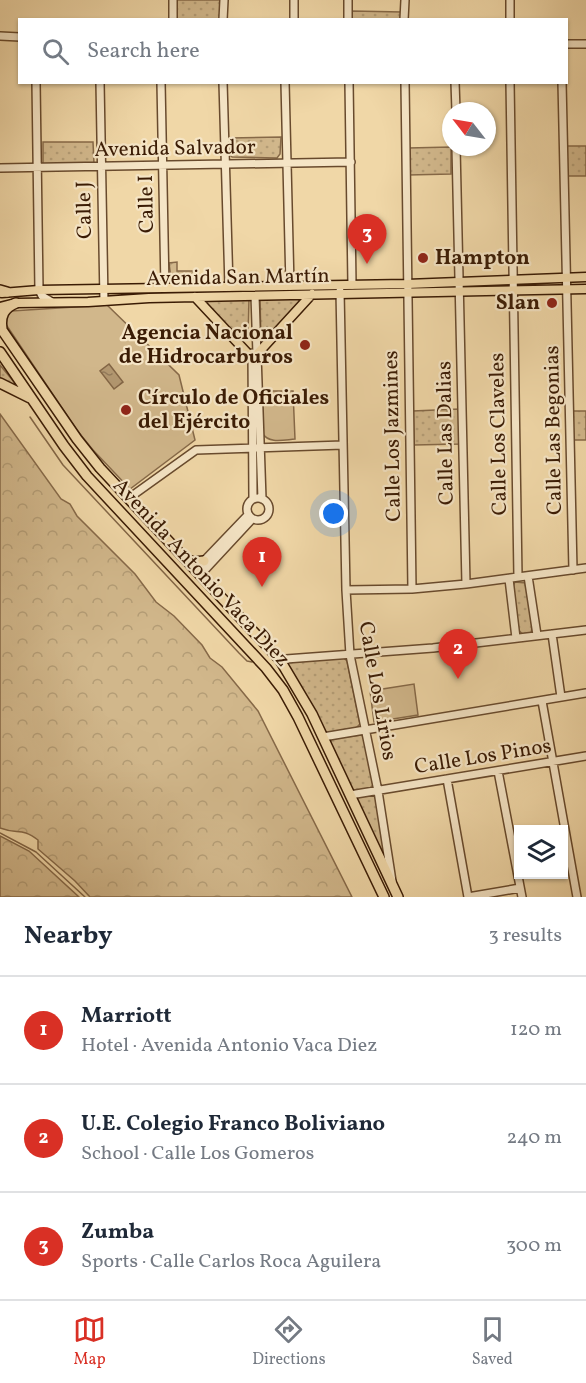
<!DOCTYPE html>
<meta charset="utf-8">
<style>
body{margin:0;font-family:Vollkorn,serif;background:#f2f2f3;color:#1f2937}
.controls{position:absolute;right:18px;bottom:18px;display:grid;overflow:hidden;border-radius:0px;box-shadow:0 2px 4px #0004}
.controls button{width:54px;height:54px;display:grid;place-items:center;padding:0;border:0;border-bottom:2px solid #e0e1e3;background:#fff;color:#1f2937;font:30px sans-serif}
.compass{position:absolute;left:442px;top:102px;width:54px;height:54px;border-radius:50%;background:#fff;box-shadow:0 2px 4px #0004;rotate:301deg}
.you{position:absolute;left:334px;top:514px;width:21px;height:21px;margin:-15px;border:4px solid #fff;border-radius:50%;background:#1a73e8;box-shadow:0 0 0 9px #1a73e833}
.badge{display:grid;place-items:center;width:39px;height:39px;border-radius:50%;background:#d93025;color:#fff;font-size:20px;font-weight:700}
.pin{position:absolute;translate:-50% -50px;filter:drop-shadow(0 2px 3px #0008)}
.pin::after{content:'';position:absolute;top:32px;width:21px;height:18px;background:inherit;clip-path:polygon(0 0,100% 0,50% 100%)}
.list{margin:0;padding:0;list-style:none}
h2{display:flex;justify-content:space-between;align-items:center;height:78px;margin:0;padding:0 24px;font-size:26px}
h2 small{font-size:20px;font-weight:400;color:#747a83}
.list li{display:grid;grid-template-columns:39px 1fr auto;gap:18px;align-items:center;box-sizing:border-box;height:108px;padding:0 24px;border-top:2px solid #e0e1e3}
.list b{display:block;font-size:22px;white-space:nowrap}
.list p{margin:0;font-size:20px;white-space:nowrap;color:#747a83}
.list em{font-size:20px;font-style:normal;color:#747a83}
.icon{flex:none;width:33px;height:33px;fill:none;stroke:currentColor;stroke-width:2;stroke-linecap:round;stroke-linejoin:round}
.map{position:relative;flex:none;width:586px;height:897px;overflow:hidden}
.search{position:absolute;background:#fff;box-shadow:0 2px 4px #0004;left:18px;right:18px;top:18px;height:66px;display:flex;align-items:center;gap:15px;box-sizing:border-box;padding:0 21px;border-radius:0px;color:#747a83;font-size:22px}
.sheet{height:402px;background:#fff}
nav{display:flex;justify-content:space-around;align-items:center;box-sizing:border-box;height:84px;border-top:2px solid #e0e1e3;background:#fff;font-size:16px;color:#747a83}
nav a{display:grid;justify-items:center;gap:3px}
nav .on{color:#d93025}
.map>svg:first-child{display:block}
</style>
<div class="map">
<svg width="586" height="897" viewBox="0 0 586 897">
<defs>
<pattern id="grass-dots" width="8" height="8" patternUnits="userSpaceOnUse" patternTransform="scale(1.5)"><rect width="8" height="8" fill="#d1b78b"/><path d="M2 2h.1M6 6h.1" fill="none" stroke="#b49d76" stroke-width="1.8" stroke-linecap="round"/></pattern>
<pattern id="forest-crowns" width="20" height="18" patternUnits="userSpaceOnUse" patternTransform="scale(1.5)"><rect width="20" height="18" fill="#d1b78b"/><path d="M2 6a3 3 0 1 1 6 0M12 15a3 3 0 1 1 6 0" fill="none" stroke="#b49d76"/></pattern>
<pattern id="garden-furrows" width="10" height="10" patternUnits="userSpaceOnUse" patternTransform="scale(1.5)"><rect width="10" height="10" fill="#d1b78b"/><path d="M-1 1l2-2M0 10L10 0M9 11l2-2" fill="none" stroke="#b49d76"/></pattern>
<pattern id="water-ripples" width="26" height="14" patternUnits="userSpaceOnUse" patternTransform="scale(1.5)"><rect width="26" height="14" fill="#b29770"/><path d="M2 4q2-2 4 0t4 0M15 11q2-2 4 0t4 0" fill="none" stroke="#927a5a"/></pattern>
</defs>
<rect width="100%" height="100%" fill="#f0d7a7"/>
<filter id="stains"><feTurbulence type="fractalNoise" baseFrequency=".00333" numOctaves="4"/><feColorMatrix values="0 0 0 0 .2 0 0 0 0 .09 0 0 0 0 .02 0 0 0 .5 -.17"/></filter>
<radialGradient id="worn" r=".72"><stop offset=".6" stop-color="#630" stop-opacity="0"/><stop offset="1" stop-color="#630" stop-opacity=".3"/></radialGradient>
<path fill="url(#grass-dots)" stroke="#866948" stroke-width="1.5" d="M176,0H222L221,19L176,20Z
M352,11L402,12V19L352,20Z
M281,137L280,154L277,158L232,157L229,154L230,138Z
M43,142H93L94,164H43Z
M567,146H586V176H567Z
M451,147V174L408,175V148Z
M304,297L264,342L261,341L260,298Z
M249,299L248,338L245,340H242L202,300Z
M0,365L19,388L0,379Z
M459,409L460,444L414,445L413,411Z
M572,411H586V440H572Z
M515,582L526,583L532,627L531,634L524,635L517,629L513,586Z
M344,658L347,661L360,724L356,728L325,733L285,662Z
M361,735L364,737L373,785L370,788L356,791L351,789L330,743L332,739Z
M373,794L376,796L389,867L356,799L357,797Z"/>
<path fill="url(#forest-crowns)" stroke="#866948" stroke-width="1.5" d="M0,414L61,499L70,504L77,516L135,574L156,602L174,616L202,645L210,658L222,667L258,711L352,897H90L75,881L38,849V840C21,827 18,835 0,828Z
M0,836L29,851L79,897H0Z"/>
<path fill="url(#garden-furrows)" stroke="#866948" stroke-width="1.5" d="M177,262V271H195V279H173L171,278L169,263Z"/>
<path fill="#d1b78b" stroke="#866948" stroke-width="1.5" d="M107,305L179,375L195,440L130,489L93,450L76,429L5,323L7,314L11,311Z
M261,391H293L295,439C283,440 269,444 262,433Z
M414,684L418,715L374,722L370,691Z"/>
<path fill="url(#water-ripples)" stroke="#826545" stroke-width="1.5" d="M109,364L123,382L114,389L100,371Z"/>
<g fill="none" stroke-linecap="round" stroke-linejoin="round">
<path stroke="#826545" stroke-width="1.5" d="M30,417L63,465L239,653L247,661L252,662
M0,833L36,852L85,897"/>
<g stroke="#684a2d" stroke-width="10">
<path id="minor" d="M173,0V20
M223,20L224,0
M294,20V0
M348,20V0
M404,20L405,0
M510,20V0
M0,36L20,37
M566,44H586
M36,82L39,290L42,296L52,302
M100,82L104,301
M161,82L165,288
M223,82L229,287
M285,82L290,286
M349,82L352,285
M405,82L412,589
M455,82L456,111
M510,82L518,577
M562,82L573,570
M456,147L466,584
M0,168L351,162
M340,291L346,590L350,655L378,791L392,881
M255,296L262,499
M252,353L253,499
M247 509a11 11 0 1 1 22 0a11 11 0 1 1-22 0Z
M129,498L196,450L343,445
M202,563L248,515
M200,575L252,519
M528,576L537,635
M509,579L516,638
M346,590L412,589L466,584L586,568
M552,634L561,697
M286,659L433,648L586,630
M542,701L577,897
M323,737L586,693
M498,771L522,897
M447,779L468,897
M350,795L586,756
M468,897L520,888"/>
</g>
<g stroke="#3a1b04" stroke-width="11">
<path id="major" d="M2,293L39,290L407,284L586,277
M195,297L252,358
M0,307L16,303L88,302L149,298L586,289
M258,353L312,294"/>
</g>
<g stroke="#3a1b04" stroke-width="12">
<path id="highway" d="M0,290L7,292
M0,327L77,439L100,468L280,660L312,714L398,897
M2,329C0,316 4,308 16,303
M0,352L64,446L87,476L266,668L283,690L298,717L384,897
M0,383L30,398
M186,559L193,562L204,561"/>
</g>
<use href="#minor" stroke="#f5e5c6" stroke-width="7"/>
<use href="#major" stroke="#f0d7a7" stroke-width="8"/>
<use href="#highway" stroke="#f0d7a7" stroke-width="9"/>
</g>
<g fill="#8f2418" stroke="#f5e5c6" stroke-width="2">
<circle cx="423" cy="258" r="6"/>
<circle cx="552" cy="303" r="6"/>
<circle cx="305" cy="345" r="6"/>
<circle cx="126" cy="410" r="6"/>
</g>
<g text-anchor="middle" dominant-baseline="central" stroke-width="4.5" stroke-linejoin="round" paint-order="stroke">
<g font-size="21" fill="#3a1b04" stroke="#f5e5c6">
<text transform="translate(175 149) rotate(-1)">Avenida Salvador</text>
<text transform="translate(147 204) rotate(-91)">Calle I</text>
<text transform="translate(85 210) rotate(-91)">Calle J</text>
<text transform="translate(238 278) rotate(-1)">Avenida San Martín</text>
<text transform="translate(554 430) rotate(-91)">Calle Las Begonias</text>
<text transform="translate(446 433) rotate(-91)">Calle Las Dalias</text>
<text transform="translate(499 434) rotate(-91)">Calle Los Claveles</text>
<text transform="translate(393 436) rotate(-91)">Calle Los Jazmines</text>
<text transform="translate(201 573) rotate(47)">Avenida Antonio Vaca Diez</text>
<text transform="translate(377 691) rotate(80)">Calle Los Lirios</text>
<text transform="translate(483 757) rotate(-9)">Calle Los Pinos</text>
</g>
<g font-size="21" font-weight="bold" fill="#3a1b04" stroke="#f5e5c6" text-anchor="start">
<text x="435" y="258">Hampton</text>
<text x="540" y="303" text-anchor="end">Slan</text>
<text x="293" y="333" text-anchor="end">Agencia Nacional<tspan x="293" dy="24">de Hidrocarburos</tspan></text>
<text x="138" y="398">Círculo de Oficiales<tspan x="138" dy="24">del Ejército</tspan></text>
</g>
</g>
<rect width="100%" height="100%" filter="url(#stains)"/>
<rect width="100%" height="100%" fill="url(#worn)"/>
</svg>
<div class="controls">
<button><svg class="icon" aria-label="layers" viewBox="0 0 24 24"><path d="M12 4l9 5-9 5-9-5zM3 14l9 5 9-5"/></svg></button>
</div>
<svg class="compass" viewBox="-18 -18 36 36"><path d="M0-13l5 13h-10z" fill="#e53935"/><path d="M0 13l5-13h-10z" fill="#747a83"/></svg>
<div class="you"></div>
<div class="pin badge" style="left:262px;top:587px">1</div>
<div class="pin badge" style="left:458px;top:679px">2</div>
<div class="pin badge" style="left:367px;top:264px">3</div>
<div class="search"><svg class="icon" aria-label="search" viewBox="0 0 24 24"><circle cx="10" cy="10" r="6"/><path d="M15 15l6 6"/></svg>Search here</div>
</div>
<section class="sheet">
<h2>Nearby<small>3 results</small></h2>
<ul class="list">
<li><span class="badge">1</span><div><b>Marriott</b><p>Hotel · Avenida Antonio Vaca Diez</p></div><em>120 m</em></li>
<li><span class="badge">2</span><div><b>U.E. Colegio Franco Boliviano</b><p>School · Calle Los Gomeros</p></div><em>240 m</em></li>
<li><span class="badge">3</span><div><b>Zumba</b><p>Sports · Calle Carlos Roca Aguilera</p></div><em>300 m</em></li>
</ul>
</section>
<nav>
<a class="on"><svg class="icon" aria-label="map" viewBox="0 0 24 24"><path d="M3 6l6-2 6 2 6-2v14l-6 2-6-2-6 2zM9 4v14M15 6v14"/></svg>Map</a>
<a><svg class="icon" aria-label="directions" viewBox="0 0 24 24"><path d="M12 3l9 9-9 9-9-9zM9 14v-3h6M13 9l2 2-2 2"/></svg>Directions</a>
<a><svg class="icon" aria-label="saved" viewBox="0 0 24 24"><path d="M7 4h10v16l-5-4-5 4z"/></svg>Saved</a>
</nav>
